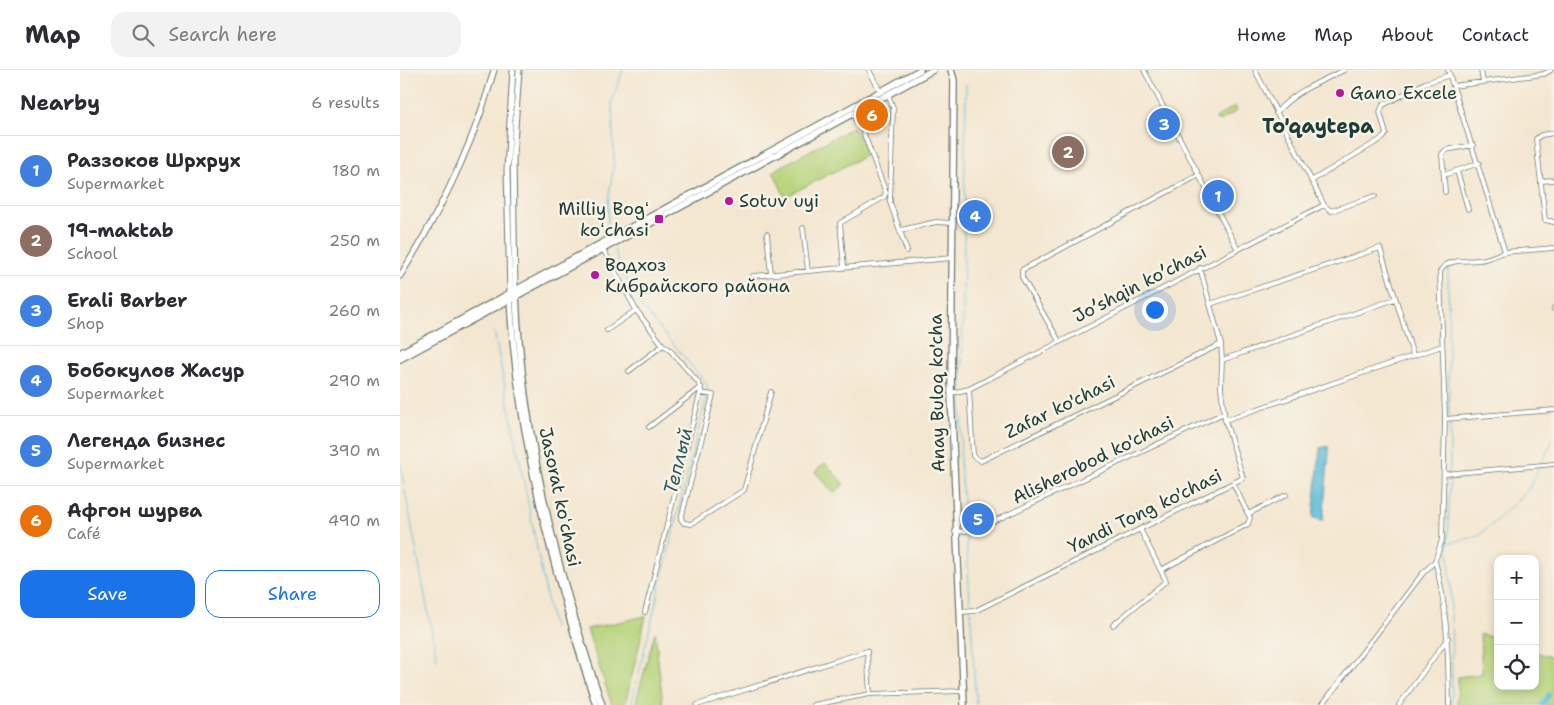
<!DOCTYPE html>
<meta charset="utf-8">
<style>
body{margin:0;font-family:"Shantell Sans",sans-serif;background:#f2f2f3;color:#2b2b33}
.controls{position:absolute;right:15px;bottom:15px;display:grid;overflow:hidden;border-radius:10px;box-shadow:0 2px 8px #0003}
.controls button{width:45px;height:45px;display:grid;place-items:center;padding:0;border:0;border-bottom:1px solid #e1e1e2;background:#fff;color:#2b2b33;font:25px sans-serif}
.you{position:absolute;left:754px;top:239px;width:18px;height:18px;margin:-12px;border:4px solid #fff;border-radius:50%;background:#1a73e8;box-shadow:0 0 0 8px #1a73e833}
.badge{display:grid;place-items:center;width:32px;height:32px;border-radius:50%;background:#1a73e8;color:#fff;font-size:16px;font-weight:700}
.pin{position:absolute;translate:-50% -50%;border:2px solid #fff;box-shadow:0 1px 5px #0006}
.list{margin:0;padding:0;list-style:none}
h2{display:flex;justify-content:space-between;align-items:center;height:65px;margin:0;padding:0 20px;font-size:21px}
h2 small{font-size:16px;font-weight:400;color:#7c7c81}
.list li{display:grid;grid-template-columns:32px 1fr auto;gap:15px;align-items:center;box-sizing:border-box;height:70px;padding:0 20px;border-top:1px solid #e1e1e2}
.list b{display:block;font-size:19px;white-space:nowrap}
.list p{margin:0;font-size:16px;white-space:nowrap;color:#7c7c81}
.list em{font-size:16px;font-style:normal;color:#7c7c81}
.actions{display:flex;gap:10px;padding:15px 20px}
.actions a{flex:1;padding:11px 0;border:1px solid #1a73e8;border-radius:15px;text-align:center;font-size:18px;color:#1a73e8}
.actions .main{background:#1a73e8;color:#fff}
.icon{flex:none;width:28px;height:28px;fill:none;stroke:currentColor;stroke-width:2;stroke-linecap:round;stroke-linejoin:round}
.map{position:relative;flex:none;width:1154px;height:635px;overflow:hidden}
header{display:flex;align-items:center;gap:30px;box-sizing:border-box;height:70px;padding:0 25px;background:#fff;border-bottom:1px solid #e1e1e2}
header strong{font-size:24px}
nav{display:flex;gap:28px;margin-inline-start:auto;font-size:18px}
.search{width:350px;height:45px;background:#f2f2f3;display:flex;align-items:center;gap:12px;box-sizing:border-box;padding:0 18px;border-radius:15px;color:#7c7c81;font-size:19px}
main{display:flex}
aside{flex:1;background:#fff}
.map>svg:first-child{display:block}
</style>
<header>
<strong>Map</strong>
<div class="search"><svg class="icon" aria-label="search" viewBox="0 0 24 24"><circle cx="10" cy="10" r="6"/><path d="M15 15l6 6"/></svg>Search here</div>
<nav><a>Home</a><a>Map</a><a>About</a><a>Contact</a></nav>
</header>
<main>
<aside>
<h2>Nearby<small>6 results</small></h2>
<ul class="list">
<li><span class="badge" style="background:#3f7fe0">1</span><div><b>Раззоков Шрхрух</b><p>Supermarket</p></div><em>180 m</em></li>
<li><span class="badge" style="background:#8d6e63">2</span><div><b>19-maktab</b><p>School</p></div><em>250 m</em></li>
<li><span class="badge" style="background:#3f7fe0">3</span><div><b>Erali Barber</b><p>Shop</p></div><em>260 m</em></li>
<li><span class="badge" style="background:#3f7fe0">4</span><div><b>Бобокулов Жасур</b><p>Supermarket</p></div><em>290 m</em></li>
<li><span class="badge" style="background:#3f7fe0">5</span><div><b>Легенда бизнес</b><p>Supermarket</p></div><em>390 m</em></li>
<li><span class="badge" style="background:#e8710a">6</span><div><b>Афгон шурва</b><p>Café</p></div><em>490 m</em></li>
</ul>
<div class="actions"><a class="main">Save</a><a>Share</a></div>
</aside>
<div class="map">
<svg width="1154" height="635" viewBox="0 0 1154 635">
<rect width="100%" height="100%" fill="#f7f3e8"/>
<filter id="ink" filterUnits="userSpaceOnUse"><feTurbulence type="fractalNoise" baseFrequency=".02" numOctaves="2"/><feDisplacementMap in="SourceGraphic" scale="10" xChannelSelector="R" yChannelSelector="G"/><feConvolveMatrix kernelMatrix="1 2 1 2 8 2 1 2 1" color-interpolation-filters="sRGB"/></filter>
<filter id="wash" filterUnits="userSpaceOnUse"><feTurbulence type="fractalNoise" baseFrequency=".0096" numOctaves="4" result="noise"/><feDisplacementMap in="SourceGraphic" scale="20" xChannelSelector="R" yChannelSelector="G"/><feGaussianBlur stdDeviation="1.12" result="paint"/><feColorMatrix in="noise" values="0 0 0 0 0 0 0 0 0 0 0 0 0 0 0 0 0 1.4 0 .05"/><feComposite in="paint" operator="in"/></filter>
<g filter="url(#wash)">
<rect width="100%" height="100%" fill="#f4e7d1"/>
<path fill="#b5d379" stroke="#6a8856" d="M835,36L837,41L820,51L816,50L817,47Z
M453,57L468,84L385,127L373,101Z
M425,393L444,414L434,423L415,402Z
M246,546L225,635H212L187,559Z
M255,562L263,635H235Z
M1080,564L1098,569V616H1135V582L1154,588V630L1150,635H1057L1058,607L1082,604Z"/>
<path fill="#5bbbd9" stroke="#3d7c86" d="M928,376L929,383L923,450L913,448L920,378Z"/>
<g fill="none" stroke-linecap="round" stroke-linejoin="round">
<path stroke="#5bbbd9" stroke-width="1" d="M208,161V133L214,91L212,31L223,0
M214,179L223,204L241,236L306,313L308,320L231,635
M1048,196L1049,347
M94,261L153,559
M562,319L566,14
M562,323L560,394L565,458
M1050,351V402
M0,394L37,589
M1050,406L1048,473L1051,518L1052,635
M566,462L576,635
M1048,473L1079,466L1101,446L1128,420L1153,370"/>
<path stroke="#5bbbd9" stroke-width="5" d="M1142,635L1149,625"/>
</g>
</g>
<g filter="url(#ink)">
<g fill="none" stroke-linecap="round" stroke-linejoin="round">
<g stroke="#6a786b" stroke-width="5.5">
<path id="minor" d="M469,0L480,21
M744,0L837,178
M855,0L924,135L931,141L975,126
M1048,0L1105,182L1154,178
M1081,0L1083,12
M1053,16L1144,4L1151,0
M488,24L493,38L490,132L507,181
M876,43C893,22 920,12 944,0
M1154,63L1141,65L1136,69L1145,150L1154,152
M1057,101L1068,139
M1044,105L1079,93
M911,111L983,68L986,64L980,42L983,35L1025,13L1050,5
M1141,111L1154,110
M1045,122L1042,84L1046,80L1073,75
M403,158L408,201
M501,160L536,152L552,153
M367,164L371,204
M203,179L236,240L263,275L268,278L298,312L301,320L245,542
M444,197L440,153L484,127L486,123L461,56L452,44
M353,206L552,188
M810,234L980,178L1013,285
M1154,238V239
M207,260L236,240
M659,271L622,207V200L799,105
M822,290L995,229
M229,301L263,275
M569,319L573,386L581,391L821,274
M301,323L313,325L281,449L284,453L291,454L344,420L371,322
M551,323L569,319L924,135
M1045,349L1154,340
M825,350L1042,276
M249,357L301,317
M1045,404L1154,394
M848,444L886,425
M555,462L575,460L824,343
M1035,491C1048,538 1048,587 1049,635
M761,500L848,454L850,448L833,413
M560,542L575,541L843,408L825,350L821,318L822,290L821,274L800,198
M713,555L766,511L740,459
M297,635L467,581L470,624
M413,635L470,624L563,621
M922,635L1023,503L1035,491L1042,470L1045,349L1040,202C1047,186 1071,193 1085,189C1092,187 1098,184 1105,182
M999,635L1048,568"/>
</g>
<g stroke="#6a786b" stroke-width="7">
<path id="tertiary" d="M0,206C41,141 74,74 94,0
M115,220L113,88L119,0
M110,223L107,100L113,0"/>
</g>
<g stroke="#6a786b" stroke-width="8">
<path id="secondary" d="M551,0L554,10L551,323L564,635
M116,225C122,366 157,502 202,635
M110,228C117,367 154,502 196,635
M0,283L520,0
M0,289L533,0"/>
</g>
<use href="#minor" stroke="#fff" stroke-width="4"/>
<use href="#tertiary" stroke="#fff" stroke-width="5"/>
<use href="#secondary" stroke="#fff" stroke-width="5.5"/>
</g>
</g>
<g fill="#b5179e" stroke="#f7f3e8" stroke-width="2">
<circle cx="940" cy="23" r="5"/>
<circle cx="329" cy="131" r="5"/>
<rect x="254" y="144" width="10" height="10" rx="2.5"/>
<circle cx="195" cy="205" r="5"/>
</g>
<g text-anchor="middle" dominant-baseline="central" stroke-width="5" stroke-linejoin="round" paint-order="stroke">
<g font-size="18" fill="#1f3d34" stroke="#f7f3e8" text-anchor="start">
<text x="950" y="23">Gano Excele</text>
<text x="339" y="131">Sotuv uyi</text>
<text x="249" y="139" text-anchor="end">Milliy Bogʻ<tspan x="249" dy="21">koʻchasi</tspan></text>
<text x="205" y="195">Водхоз<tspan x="205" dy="21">Кибрайского района</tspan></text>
</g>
<g font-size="18" fill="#1f3d34" stroke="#f7f3e8">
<text transform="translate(740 214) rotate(-27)">Joʼshqin koʼchasi</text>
<text transform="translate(537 323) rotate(-91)">Anay Buloq ko'cha</text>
<text transform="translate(660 337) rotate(-26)">Zafar ko'chasi</text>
<text transform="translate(693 390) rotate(-26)">Alisherobod ko'chasi</text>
<text transform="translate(160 427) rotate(78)">Jasorat koʻchasi</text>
<text transform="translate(745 441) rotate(-26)">Yandi Tong ko'chasi</text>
</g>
<g font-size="19" font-style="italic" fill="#2e5c5d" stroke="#f7f3e8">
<text transform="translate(278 391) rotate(-76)">Теплый</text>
</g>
<g font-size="20" font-weight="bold" fill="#1f3d34" stroke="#f7f3e8">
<text x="918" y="56">To'qaytepa</text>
</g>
</g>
</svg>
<div class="controls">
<button>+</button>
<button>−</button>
<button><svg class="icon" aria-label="locate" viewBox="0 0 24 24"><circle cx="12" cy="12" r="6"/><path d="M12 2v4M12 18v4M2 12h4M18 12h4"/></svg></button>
</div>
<div class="you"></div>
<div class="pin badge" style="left:818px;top:126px;background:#3f7fe0">1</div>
<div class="pin badge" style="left:668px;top:82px;background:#8d6e63">2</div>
<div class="pin badge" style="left:764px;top:54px;background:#3f7fe0">3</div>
<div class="pin badge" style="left:575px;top:146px;background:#3f7fe0">4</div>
<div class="pin badge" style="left:578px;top:449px;background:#3f7fe0">5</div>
<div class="pin badge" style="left:472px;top:45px;background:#e8710a">6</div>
</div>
</main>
